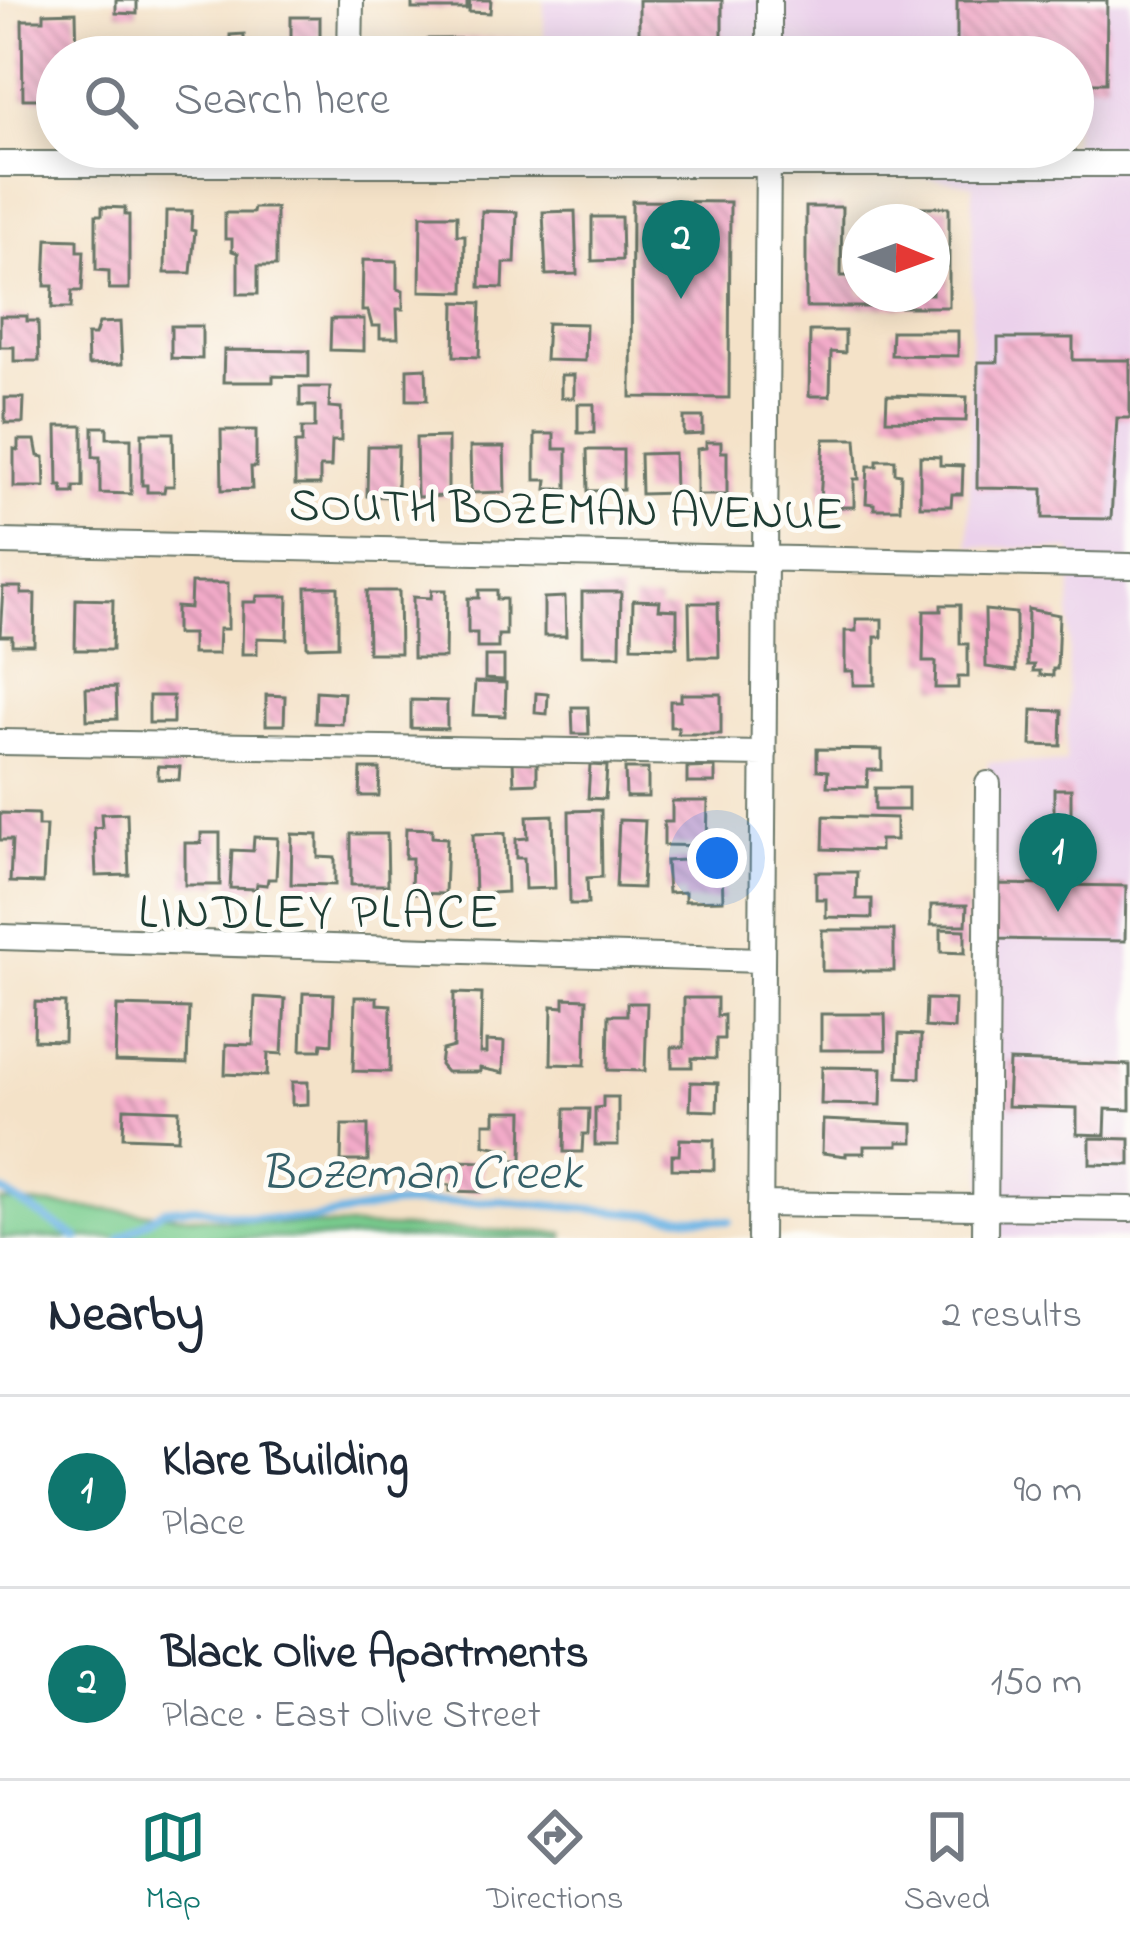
<!DOCTYPE html>
<meta charset="utf-8">
<style>
body{margin:0;font-family:"Indie Flower",sans-serif;background:#f6f6f7;color:#1f2937}
.compass{position:absolute;left:842px;top:204px;width:108px;height:108px;border-radius:50%;background:#fff;box-shadow:0 6px 30px #0003;rotate:91deg}
.you{position:absolute;left:717px;top:858px;width:42px;height:42px;margin:-30px;border:9px solid #fff;border-radius:50%;background:#1a73e8;box-shadow:0 0 0 18px #1a73e833}
.badge{display:grid;place-items:center;width:78px;height:78px;border-radius:50%;background:#0f766e;color:#fff;font-size:39px;font-weight:700}
.pin{position:absolute;translate:-50% -99px;filter:drop-shadow(0 3px 6px #0008)}
.pin::after{content:'';position:absolute;top:63px;width:42px;height:36px;background:inherit;clip-path:polygon(0 0,100% 0,50% 100%)}
.list{margin:0;padding:0;list-style:none}
h2{display:flex;justify-content:space-between;align-items:center;height:156px;margin:0;padding:0 48px;font-size:51px}
h2 small{font-size:39px;font-weight:400;color:#747a83}
.list li{display:grid;grid-template-columns:78px 1fr auto;gap:36px;align-items:center;box-sizing:border-box;height:192px;padding:0 48px;border-top:3px solid #e0e1e3}
.list b{display:block;font-size:45px;white-space:nowrap}
.list p{margin:0;font-size:39px;white-space:nowrap;color:#747a83}
.list em{font-size:39px;font-style:normal;color:#747a83}
.icon{flex:none;width:66px;height:66px;fill:none;stroke:currentColor;stroke-width:2;stroke-linecap:round;stroke-linejoin:round}
.map{position:relative;flex:none;width:1130px;height:1238px;overflow:hidden}
.search{position:absolute;background:#fff;box-shadow:0 6px 30px #0003;left:36px;right:36px;top:36px;height:132px;display:flex;align-items:center;gap:30px;box-sizing:border-box;padding:0 42px;border-radius:66px;color:#747a83;font-size:45px}
.sheet{height:540px;background:#fff}
nav{display:flex;justify-content:space-around;align-items:center;box-sizing:border-box;height:168px;border-top:3px solid #e0e1e3;background:#fff;font-size:33px;color:#747a83}
nav a{display:grid;justify-items:center;gap:6px}
nav .on{color:#0f766e}
.map>svg:first-child{display:block}
</style>
<div class="map">
<svg width="1130" height="1238" viewBox="0 0 1130 1238">
<defs>
<pattern id="building-back-hatch" width="6" height="6" patternUnits="userSpaceOnUse" patternTransform="scale(3)"><rect width="6" height="6" fill="#f3abc9"/><path d="M-1 5l2 2M0 0l6 6M5-1l2 2" fill="none" stroke="#c48ca4"/></pattern>
</defs>
<rect width="100%" height="100%" fill="#fdfcf7"/>
<filter id="ink" filterUnits="userSpaceOnUse"><feTurbulence type="fractalNoise" baseFrequency=".00833" numOctaves="2"/><feDisplacementMap in="SourceGraphic" scale="24" xChannelSelector="R" yChannelSelector="G"/><feConvolveMatrix kernelMatrix="1 2 1 2 8 2 1 2 1" color-interpolation-filters="sRGB"/></filter>
<filter id="wash" filterUnits="userSpaceOnUse"><feTurbulence type="fractalNoise" baseFrequency=".004" numOctaves="4" result="noise"/><feDisplacementMap in="SourceGraphic" scale="48" xChannelSelector="R" yChannelSelector="G"/><feGaussianBlur stdDeviation="2.7" result="paint"/><feColorMatrix in="noise" values="0 0 0 0 0 0 0 0 0 0 0 0 0 0 0 0 0 1.4 0 .05"/><feComposite in="paint" operator="in"/></filter>
<g filter="url(#wash)">
<rect width="100%" height="100%" fill="#f4e2c8"/>
<path fill="#ebd1eb" d="M544,0H1130V1238H982L988,762L1066,763L1072,550L969,546L973,185L756,147H1073V57H544Z"/>
<path fill="#7acd8f" stroke="#4c8562" stroke-width="3" d="M0,1201L280,1224L564,1233V1238H0Z"/>
<g fill="none" stroke-linecap="round" stroke-linejoin="round">
<path stroke="#6eb5e5" stroke-width="8" d="M0,1190L77,1238
M121,1238L164,1210L195,1207L249,1218L309,1220L390,1205L499,1201L729,1221"/>
</g>
<g id="blocks">
<path fill="url(#building-back-hatch)" d="M116,0H137V14L116,13Z
M412,0H467V9H412Z
M470,0H491L490,13L469,12Z
M639,0H722V57H639Z
M957,0H1107L1106,83H1073V57H957Z
M76,12L77,57H57V99H23L22,20H44V13Z
M291,17H320V57H291Z
M244,34V57H185L184,46L230,44V35Z
M534,38V57H422L428,39Z
M632,201L730,202L729,398L631,397Z
M102,207L125,208V215H129V289H109V271L96,270V215H102Z
M806,207H842L841,276H860V294H932V222H914V207H949V307H806Z
M254,208H276V266H258V294H238V253L232,251V239H225V213H253Z
M166,211H192L191,230L195,231L191,273H165Z
M482,211L517,212L515,263H504L503,288L480,287Z
M575,211L577,274L546,275L543,212Z
M421,215H457V235H465L464,292L420,291Z
M592,217H621L622,260L592,261Z
M47,239L78,240V251H84L82,291H72L71,308H52L53,286H45Z
M363,260L397,261V289L403,291V309H397L398,338H380V326H372L368,311H362Z
M455,302L481,303L479,357L454,356Z
M0,316H27V321H38L39,361H14V347H0Z
M331,319H364V351L330,350Z
M120,322L122,364L88,365L87,335H95L99,323Z
M547,323L586,324L585,361L545,360Z
M171,326H202V359L171,358Z
M810,331H845V353L831,352L830,396H809Z
M892,331H958V356L891,355Z
M998,338H1073V360H1130V418H1117L1111,519L1043,518V489L977,488L978,362H998Z
M224,350L309,351V377L273,376V382H223Z
M426,368L427,400H407V369Z
M561,375H574V398H561Z
M300,387H330L329,407L341,408V441H332L331,467H320V485H295V443H302V428H315V406H300Z
M887,395L967,397L966,421L886,420Z
M5,398H24L23,423H5Z
M578,404H594V433H578Z
M684,417H703V434L684,435Z
M57,426H83V487H74V493H63L62,486H58Z
M93,427H107V438H131V494L100,493V457H93Z
M221,430H256V467H251L252,489L222,490Z
M142,433H173L174,486H165L164,492H147V485H142Z
M535,434H554V449H567V489H546L547,480H535Z
M448,437V496L417,497L416,438Z
M824,439H856L859,479H854V507H827V501H820Z
M18,440H35L38,456L44,457L45,487H14V449L18,450Z
M706,442H721V452H727V495H697V449L706,448Z
M368,446H398L397,488H387V497L367,496Z
M470,447H504L505,492L471,493Z
M587,450H623V490L588,491Z
M674,453L675,493L641,494L640,454Z
M920,456L940,457V465L963,466L962,494H952L951,506H920Z
M877,460H895V473L901,474L900,509H874V504L866,503L868,466H877Z
M191,583H228V629H219L218,654H192V634H176V607L190,608Z
M3,587H21V594H35L34,645H12V636H0Z
M306,587H338V646L307,647Z
M432,590H446L445,658H413V597L431,598Z
M479,590H497V599H506V635H498V648H477V633H468V598H479Z
M367,591H399L400,653H368Z
M582,592H621L620,655H582Z
M257,596H288L287,639L257,638V654H242L243,602H256Z
M565,597L566,636H544V598Z
M76,599L113,600L112,650H75Z
M633,600L660,601L659,609L677,610V647L632,646Z
M689,603H718L719,657H690Z
M941,605H960V644H968V677H958V688H935L936,662H923L924,611H941Z
M1028,609L1059,615L1057,669H1053V676L1040,675V671H1033L1034,665H1027Z
M985,610L1016,613V671L986,667Z
M856,619H882V637H875V685H853V671H845V631H856Z
M485,656H504V680L485,679Z
M475,682L506,683L505,716L473,715Z
M116,687L117,719L87,720L86,688Z
M316,691L344,693L342,724L315,723Z
M536,693L548,694L547,714L535,713Z
M681,694H721V734H678V727H670V701H681Z
M266,695L285,696L284,725H266Z
M149,696H173V723H149Z
M411,700L447,701V729L411,728Z
M572,707H588L589,734H573Z
M1032,710L1062,711L1061,746L1031,745Z
M817,749L882,750V770H868L867,787L827,786L828,771L817,770Z
M513,761H537V783L514,784Z
M590,765L607,766L605,799L588,798Z
M158,766L180,767L179,780L158,779Z
M715,767V783H687V768Z
M361,769H380L379,796H360Z
M625,769H648V797H626Z
M875,788H908V810H875Z
M1054,789H1071V817H1054Z
M672,801H708L707,846L664,845V822H672Z
M601,810L602,877L587,878L588,904H570L569,811Z
M0,813L38,814V826H46L43,883L10,882L12,840H0Z
M127,813L129,875L96,876L94,828L102,827L101,814Z
M553,815L555,888L525,889L524,858H516V839L528,838L527,816Z
M824,816L896,818V840H880V851L823,849Z
M619,820L645,821L642,888L616,887Z
M406,828L432,829V837L447,838L445,894L411,893L412,858H405Z
M201,833H220V885H185V843H201Z
M505,833L507,892L475,894L473,834Z
M292,834L318,835V857L335,858V885L291,884Z
M351,834H387L388,885H351Z
M254,837L278,838L276,879H268L267,885L257,884L256,889L230,888L232,850L253,851Z
M704,859L705,870L722,869L723,900L685,901V892L668,893L666,861Z
M816,872H857L856,899H872V918L826,917V899H816Z
M992,884L1126,886L1125,941L991,939Z
M931,905H967L966,925H931Z
M941,929L965,930V953L941,952Z
M822,930H894V971H822Z
M303,993L334,994L332,1044L322,1043L321,1050H301Z
M454,993L482,994L480,1053H486V1041L504,1042L503,1073L480,1068V1072H446L440,1065L442,1050L453,1047Z
M255,997L285,999L282,1054L268,1053L267,1076L225,1074L226,1044L253,1045Z
M355,997H377V1004L391,1005L390,1072L353,1071Z
M564,998L587,999L585,1065L551,1064L552,1006L564,1007Z
M684,998H717V1016L724,1015V1039H716V1059L692,1058V1067H672V1047H684Z
M926,999L955,1000L954,1029L925,1027Z
M35,1002L65,1003L64,1041L34,1040Z
M627,1003H647L645,1071L608,1070L609,1015H627Z
M117,1006L189,1008L187,1064L115,1062Z
M821,1014H885L886,1050H821Z
M899,1034L921,1035L920,1078L898,1077Z
M1009,1061L1130,1065V1110L1106,1109L1105,1135L1077,1134V1108L1007,1106Z
M822,1067L882,1068L881,1105L821,1104Z
M292,1082H308V1104L292,1105Z
M691,1082L718,1083L717,1111L690,1110Z
M603,1097H618V1145H595V1108L603,1107Z
M124,1108L179,1110L178,1139L123,1137Z
M565,1109H589L588,1134H583L582,1152H564Z
M495,1111H523L522,1160H510L511,1150L484,1145V1123H495Z
M823,1120L913,1124V1142H898V1146H864V1153H846V1156L822,1153Z
M342,1125H368V1161H341Z
M1090,1138L1130,1139V1165L1090,1164Z
M680,1139L714,1140V1170L672,1169V1155H679Z
M457,1161L482,1162L481,1192L450,1191V1185L437,1184V1168L456,1169Z"/>
</g>
</g>
<g filter="url(#ink)">
<use href="#blocks" fill-opacity="0" stroke="#6a7768" stroke-width="3"/>
<g fill="none" stroke-linecap="round" stroke-linejoin="round">
<g stroke="#6a7768" stroke-width="28">
<path id="minor" d="M350,57L351,0
M769,57V0
M0,164H1130
M0,542L1130,566
M0,742L764,754
M0,937L762,960
M760,1204L1130,1209
M760,1238L768,148
M985,1238L988,784"/>
</g>
<use href="#minor" stroke="#fff" stroke-width="24"/>
</g>
</g>
<g text-anchor="middle" dominant-baseline="central" stroke-width="10" stroke-linejoin="round" paint-order="stroke">
<g font-size="48" fill="#1f3d34" stroke="#fdfcf7">
<text transform="translate(566 512) rotate(1)">SOUTH BOZEMAN AVENUE</text>
</g>
<g font-size="51" letter-spacing="3" fill="#1f3d34" stroke="#fdfcf7">
<text x="320" y="914">LINDLEY PLACE</text>
</g>
<g font-size="51" font-style="italic" fill="#376169" stroke="#fdfcf7">
<text x="421" y="1175">Bozeman Creek</text>
</g>
</g>
</svg>
<svg class="compass" viewBox="-18 -18 36 36"><path d="M0-13l5 13h-10z" fill="#e53935"/><path d="M0 13l5-13h-10z" fill="#747a83"/></svg>
<div class="you"></div>
<div class="pin badge" style="left:1058px;top:912px">1</div>
<div class="pin badge" style="left:681px;top:299px">2</div>
<div class="search"><svg class="icon" aria-label="search" viewBox="0 0 24 24"><circle cx="10" cy="10" r="6"/><path d="M15 15l6 6"/></svg>Search here</div>
</div>
<section class="sheet">
<h2>Nearby<small>2 results</small></h2>
<ul class="list">
<li><span class="badge">1</span><div><b>Klare Building</b><p>Place</p></div><em>90 m</em></li>
<li><span class="badge">2</span><div><b>Black Olive Apartments</b><p>Place · East Olive Street</p></div><em>150 m</em></li>
</ul>
</section>
<nav>
<a class="on"><svg class="icon" aria-label="map" viewBox="0 0 24 24"><path d="M3 6l6-2 6 2 6-2v14l-6 2-6-2-6 2zM9 4v14M15 6v14"/></svg>Map</a>
<a><svg class="icon" aria-label="directions" viewBox="0 0 24 24"><path d="M12 3l9 9-9 9-9-9zM9 14v-3h6M13 9l2 2-2 2"/></svg>Directions</a>
<a><svg class="icon" aria-label="saved" viewBox="0 0 24 24"><path d="M7 4h10v16l-5-4-5 4z"/></svg>Saved</a>
</nav>
